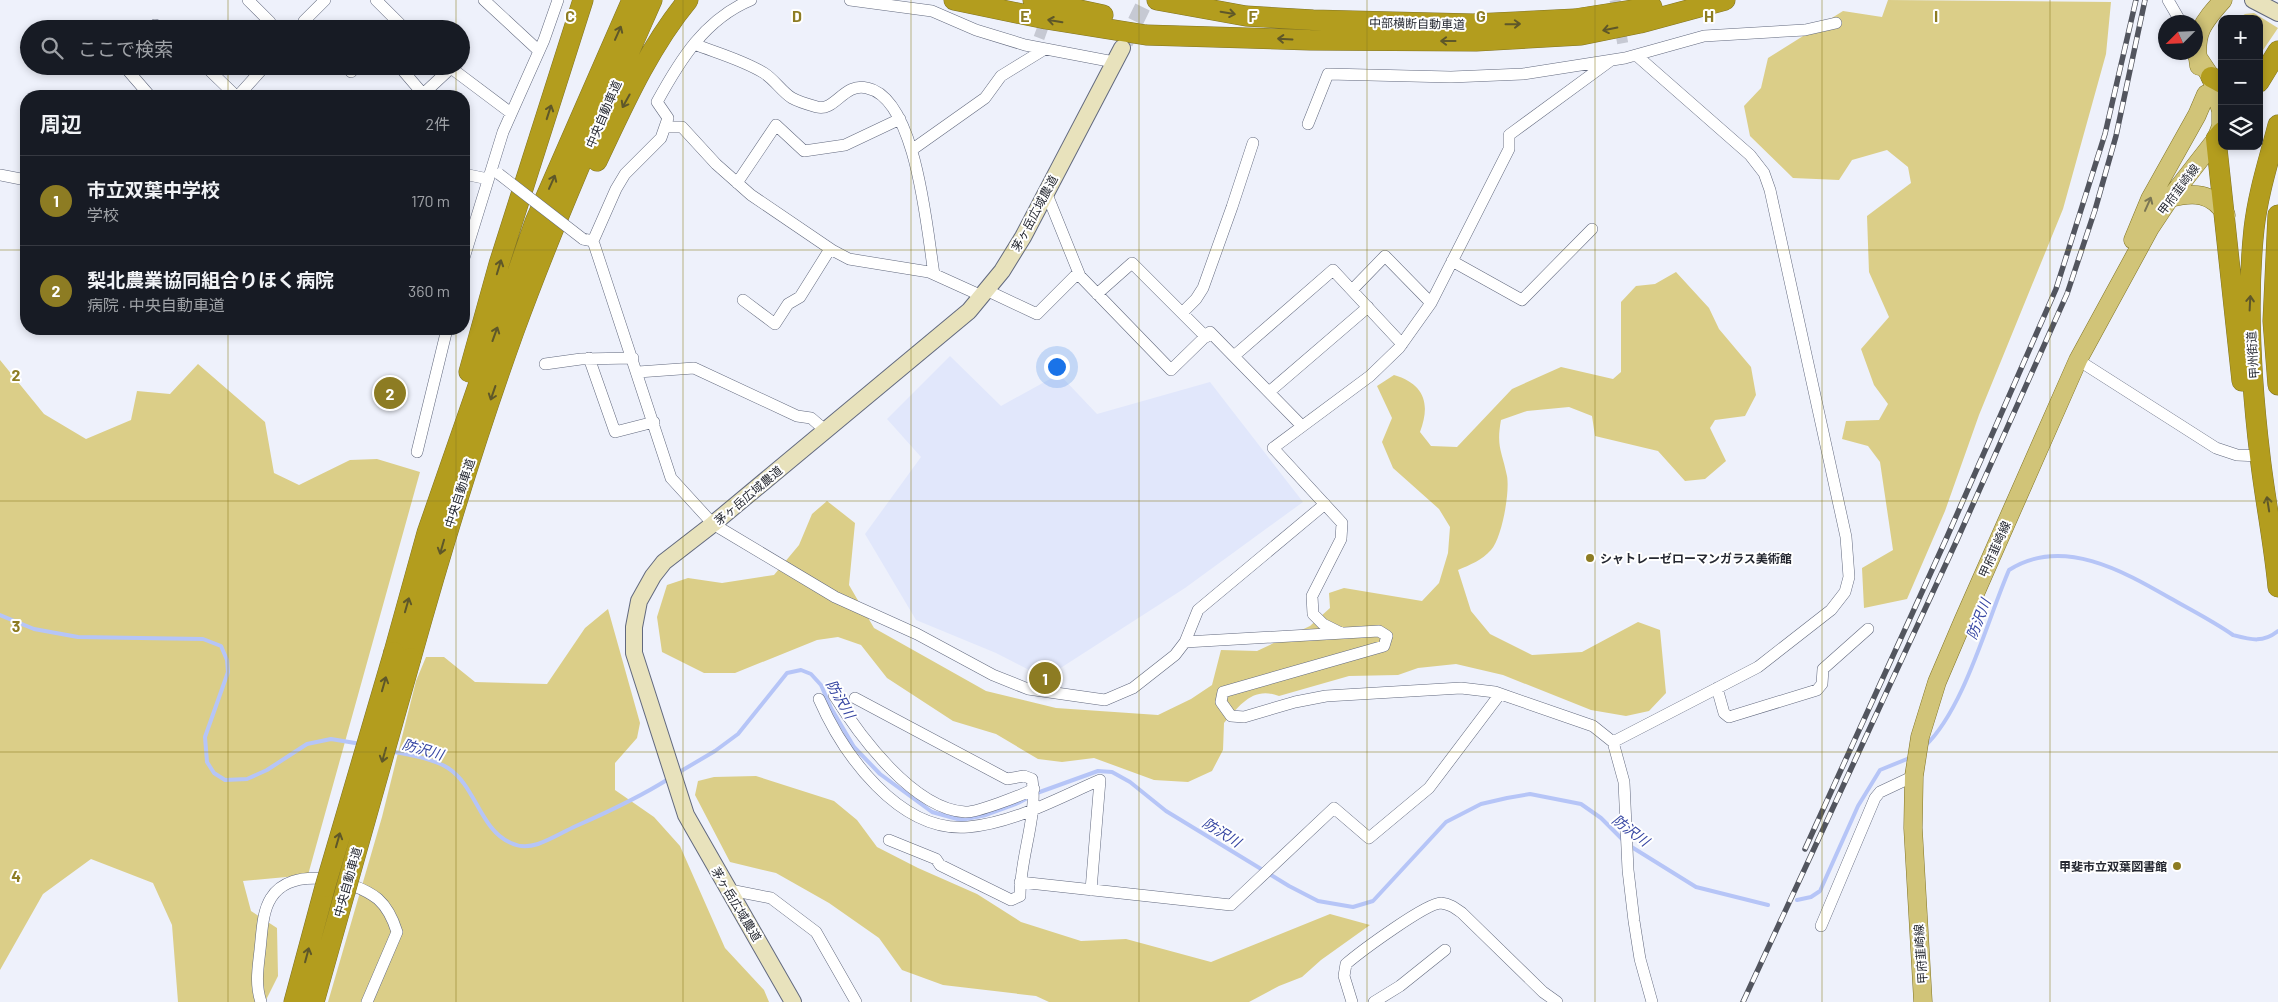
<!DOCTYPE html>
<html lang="ja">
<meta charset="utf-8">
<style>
body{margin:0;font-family:Barlow,"Noto Sans JP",sans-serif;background:#242831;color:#f1f3f6}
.controls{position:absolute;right:15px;top:15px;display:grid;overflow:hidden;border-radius:10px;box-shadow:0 2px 8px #0003}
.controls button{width:45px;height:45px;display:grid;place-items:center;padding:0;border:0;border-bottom:1px solid #363941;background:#171b24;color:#f1f3f6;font:25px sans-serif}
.compass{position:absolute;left:2158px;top:15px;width:45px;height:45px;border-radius:50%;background:#171b24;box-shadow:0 2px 8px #0003;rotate:246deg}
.you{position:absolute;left:1056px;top:366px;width:18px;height:18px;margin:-12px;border:4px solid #fff;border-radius:50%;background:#1a73e8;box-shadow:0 0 0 8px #1a73e833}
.badge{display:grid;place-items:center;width:32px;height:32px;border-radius:50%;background:#8d7c23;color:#fff;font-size:16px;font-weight:700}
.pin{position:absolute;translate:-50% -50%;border:2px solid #fff;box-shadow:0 1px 5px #0006}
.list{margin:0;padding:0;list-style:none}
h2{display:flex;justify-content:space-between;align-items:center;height:65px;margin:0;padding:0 20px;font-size:21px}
h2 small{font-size:16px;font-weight:400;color:#9ea1a6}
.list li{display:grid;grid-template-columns:32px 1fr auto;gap:15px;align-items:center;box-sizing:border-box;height:90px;padding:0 20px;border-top:1px solid #363941}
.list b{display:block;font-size:19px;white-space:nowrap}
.list p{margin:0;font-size:16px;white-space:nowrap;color:#9ea1a6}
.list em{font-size:16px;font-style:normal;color:#9ea1a6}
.icon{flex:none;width:28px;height:28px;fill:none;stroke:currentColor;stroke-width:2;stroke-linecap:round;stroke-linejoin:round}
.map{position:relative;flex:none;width:2278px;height:1002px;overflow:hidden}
.search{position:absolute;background:#171b24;box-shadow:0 2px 8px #0003;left:20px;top:20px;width:450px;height:55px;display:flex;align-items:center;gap:12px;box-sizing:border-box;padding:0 18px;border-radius:28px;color:#9ea1a6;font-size:19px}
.panel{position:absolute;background:#171b24;box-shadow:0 2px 8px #0003;left:20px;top:90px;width:450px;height:245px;border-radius:20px}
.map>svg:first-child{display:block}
</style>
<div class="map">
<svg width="2278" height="1002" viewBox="0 0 2278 1002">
<rect width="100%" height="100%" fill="#eef1fb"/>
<path fill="#e1e7fb" d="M950,356L1001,406L1059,374L1097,414L1210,382L1303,502L1185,588L1045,678L996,653L916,620L865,534L921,457L887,419Z"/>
<path fill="#dbce88" d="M1888,0L2111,2L2106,54L2063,209L1979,415L1945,511L1907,599L1864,608L1862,568L1893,550L1880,462L1868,446L1842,439L1846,421L1879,420L1888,404L1874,385L1861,349L1889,317L1869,272L1867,216L1911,183L1908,167L1887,150L1852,160L1839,180L1793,178L1750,136L1744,106L1761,88L1768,58L1843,11L1882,17Z
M2254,13L2278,28L2259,56V19H2237L2245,14Z
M1676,272L1709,308L1719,329L1751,367L1756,395L1745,416L1715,420L1710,428L1726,461L1705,479L1685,481L1658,451L1595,436L1592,416L1569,407L1527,411L1501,420C1496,447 1502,451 1507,476C1510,492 1502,538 1491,550C1482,560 1470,565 1458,570L1471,611L1490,634L1532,655L1582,652L1638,622L1660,630L1666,693L1649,711L1626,716L1591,710L1503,675L1456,664L1418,668L1398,675L1349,676L1279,696C1253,686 1240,705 1224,723L1223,750L1212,771L1188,782L1154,780L1094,758L1062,762L1038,759L996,734L953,721L887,678L861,645L838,637L817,640L735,673H704L662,652L657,617L667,585L688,578L722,583L774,575L799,545L812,514L827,501L855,523L849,585L874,628L986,691L1056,708L1158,715L1191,699L1212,685L1221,650L1257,651L1310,626L1330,608L1329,593L1344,588L1422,601L1439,583L1448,553L1450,527L1439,509L1393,468L1382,442L1392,418L1377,386L1394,375C1424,384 1431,403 1420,432L1431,446L1457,447L1512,389L1561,367L1613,379L1621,372V302L1636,286L1655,284Z
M0,360L44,414L86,439L131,420L137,391L170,394L198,364L265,422L274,473L299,485L350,460L377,459L420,472L308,875L243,881L251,911L277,928L278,976L265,1002H178L172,925L153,883L91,859L43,894L0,970Z
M608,609L640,723L637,738L615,763V790L654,817L680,846L725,948L764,990L769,1002H328L382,817L416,681L426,657H444L475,682L547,684L585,628Z
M756,776L834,801L857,820L877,847L918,868L977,894L1021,922L1081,941L1126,939L1211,962L1330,914L1370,925L1321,960L1302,977L1279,986L1249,1002H1049L1036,996L943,985L902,970L879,938L829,903L776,873L730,862L695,795L698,781L714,777Z"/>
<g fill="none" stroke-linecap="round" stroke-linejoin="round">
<path stroke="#b6c5f7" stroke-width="4" d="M0,615L34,629L78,637L203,639L221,646L227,660L228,672L205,737L207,762L214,773L225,780L247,779L267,770L307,744L331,739L361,744
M1925,746C1964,709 1987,621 2009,570C2062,536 2123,571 2170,598C2191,610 2213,621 2233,635C2252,640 2263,643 2278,631
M390,751C409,755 432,758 448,768C476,786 480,830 511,843C519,847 529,847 538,844C550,840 563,832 576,826C608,812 640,797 670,778
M676,774L715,751L738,734L787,673L801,670L811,674L821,685L831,708L854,747L880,774L932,812L961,820L986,815L1018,803L1037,793L1098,771L1112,772L1130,782L1166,811L1289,886L1318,901L1353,907L1373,901L1446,822L1481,804L1507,798L1530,794L1581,804L1601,818L1624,841
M1630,846L1696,887L1768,905
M1797,900L1811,897L1820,891L1858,806L1880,770L1912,757"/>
<path stroke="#c6c9d3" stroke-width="11" stroke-dasharray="11 5.5" stroke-linecap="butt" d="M1615,0L1623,45
M1039,38L1047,16"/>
<path stroke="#c6c9d3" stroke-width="16" stroke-dasharray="16 8" stroke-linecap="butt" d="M1125,43L1146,0"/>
<g stroke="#62697e" stroke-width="12">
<path id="street" d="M248,0L270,22L271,29
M376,0L400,24L397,29
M484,0L539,51
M850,0L932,11L976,30L1025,45L1114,62
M2168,0L2179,19
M150,29L155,25L166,29
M311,29L304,21L325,0
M694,44C717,53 743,60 764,73C775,80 782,92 792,98C799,102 810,105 817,107C835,112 844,82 867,88C917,98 927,232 934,274
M124,66L150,96
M205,66L236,96
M346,66L351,72L357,66
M399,66L423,94
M238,96L265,66
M421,96L451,68L511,113
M1308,124L1328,74L1451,77L1523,74L1625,58L1704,36L1805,30L1836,23
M665,127H682L716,164L751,195L832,250L849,259L929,272L982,296
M913,149L985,98L1001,76L1045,49
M464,174L488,179
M0,175L26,180
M737,183L776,125L804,151L845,145L900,119
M1046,192L1080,276L1171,370L1210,332L1302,426
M583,239L593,241L671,478L713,524L835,597L917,634L993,675L1028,689L1105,700L1133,688L1175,655L1185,642L1198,610L1325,504
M593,241L616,189L625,174L661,138L668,118L657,102C680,60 705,19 751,0
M464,258L503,132L544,40L558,0
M1452,261L1522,300L1592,229
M986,290L1037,314L1078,273
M1352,290L1385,256L1431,303
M1097,294L1132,263L1206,337
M743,300L775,324L788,304L800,297L830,249
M1182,313L1196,299L1203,288L1232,207L1253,143
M1234,356L1333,270L1402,344
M589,358L615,432L654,422
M2078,360L2216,448L2237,455L2260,456
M545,364L581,359L633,358
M638,372L694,368L797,416L811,418L825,430
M1269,392L1368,307
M417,452L447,329
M1341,633L1323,624L1313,614L1312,596L1341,539L1342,523L1273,448L1370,376L1399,348L1431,303L1509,149V135L1610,61
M1185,642L1379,631L1387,636L1384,646L1223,692L1221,702L1231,716L1244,717L1295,702L1326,696L1461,688L1495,692L1593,726L1613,742L1624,782L1628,870L1634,921L1640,959L1652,1002
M1717,688L1724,713L1729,717L1817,690L1822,684L1823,669L1868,629
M834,695C859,735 913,809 965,812C976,813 1022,795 1034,789
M855,698L1007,779L1024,776L1032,779C1038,818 1020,856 1020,896L1011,900L940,865L936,859L889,840
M819,699C843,754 899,833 968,827C1014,823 1058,798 1100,780L1091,890
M1613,742L1758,667L1831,610L1845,592L1849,577L1846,537L1770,190L1764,173L1750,155L1636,55
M1020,882L1231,905L1334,808L1369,838L1429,788L1500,694
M730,890L771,898L816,932L856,1002
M1821,926L1875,798L1880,792L1914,776
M261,1002C255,984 258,968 260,950C262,933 262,912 271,898C291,865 353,879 378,899C388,908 393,919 397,932L367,1002
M1352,1002L1344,976L1346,964C1360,952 1426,903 1441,903C1450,904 1455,908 1462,913L1543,992L1557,1002
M1374,1002L1400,986L1445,950"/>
</g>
<g stroke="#62697e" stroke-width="18">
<path id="secondary" d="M2253,0L2278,13
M793,1002L686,815L634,653V627L639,601L653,576L664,562L713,524L969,311L1002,271L1023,237L1122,48"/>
</g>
<g stroke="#817425" stroke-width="19">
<path id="primary" d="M2199,66C2193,34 2203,22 2223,0
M2170,198C2193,192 2212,192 2226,215
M2133,240L2150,199L2197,115L2206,94
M1923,1002L1913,828L1914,776L1920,737L1937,682L1963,621L2078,360L2150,228L2170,198L2216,139L2221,126V111L2211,77L2197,56"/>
</g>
<g stroke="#817425" stroke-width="21">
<path id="highway" d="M954,0L1046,19L1146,35L1310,40L1476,41L1581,35L1640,23L1725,0
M1033,0L1103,15
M1157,0L1246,16L1313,20L1473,24L1575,19L1652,7
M2211,77L2222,83
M2259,82L2278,51
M2278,125C2269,160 2258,193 2254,229C2246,304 2251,381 2260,456C2265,500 2274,543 2278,587
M2222,132L2216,139L2242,381
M597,161C623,106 649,47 688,0
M2278,215L2273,321L2278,385
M469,372L499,264L583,0
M394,652L427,533L535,222L632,0
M411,658C442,547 475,439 514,331C555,219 604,109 652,0
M294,1002L325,887
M314,1002L345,892"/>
</g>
<use href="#street" stroke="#fff" stroke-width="11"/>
<use href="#secondary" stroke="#e8e2bc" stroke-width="16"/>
<use href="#primary" stroke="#d1c478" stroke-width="18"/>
<use href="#highway" stroke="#b39d1e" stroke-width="20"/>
<g stroke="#52555e" stroke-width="5.5">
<path id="rail" d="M1805,849L1947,537L2056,289L2105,134L2136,0
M1743,1002L1957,540L2067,294L2095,210L2116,136L2145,0"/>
</g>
<use href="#rail" stroke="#fff" stroke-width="4" stroke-dasharray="11" stroke-linecap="butt"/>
<g stroke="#62697e" stroke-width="12" stroke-linecap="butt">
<path id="street-bridge" d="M499,174L583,239"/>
</g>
<g stroke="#817425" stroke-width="21" stroke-linecap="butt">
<path id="highway-bridge" d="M325,887L394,652
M345,892L411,658"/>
</g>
<use href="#street-bridge" stroke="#fff" stroke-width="11"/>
<use href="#highway-bridge" stroke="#b39d1e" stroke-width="20"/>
</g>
<defs><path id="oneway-shaft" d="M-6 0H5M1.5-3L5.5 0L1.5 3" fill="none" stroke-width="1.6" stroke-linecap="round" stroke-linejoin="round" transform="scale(1.25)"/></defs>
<g stroke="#5e5729">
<use href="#oneway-shaft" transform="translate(1228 13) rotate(10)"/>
<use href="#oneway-shaft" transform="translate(1055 21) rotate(-171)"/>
<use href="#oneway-shaft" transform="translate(1513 24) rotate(-1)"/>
<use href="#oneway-shaft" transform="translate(1610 29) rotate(169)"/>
<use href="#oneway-shaft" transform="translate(618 33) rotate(-66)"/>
<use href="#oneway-shaft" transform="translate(1285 39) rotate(-177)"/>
<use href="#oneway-shaft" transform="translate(1448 41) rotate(-180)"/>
<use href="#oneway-shaft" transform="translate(626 101) rotate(119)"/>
<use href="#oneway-shaft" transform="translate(549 112) rotate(-72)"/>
<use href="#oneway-shaft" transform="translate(552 182) rotate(-66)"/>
<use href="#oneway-shaft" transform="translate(499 267) rotate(-73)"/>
<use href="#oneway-shaft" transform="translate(2250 303) rotate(-87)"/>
<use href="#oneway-shaft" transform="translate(495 334) rotate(-70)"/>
<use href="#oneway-shaft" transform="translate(493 393) rotate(109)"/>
<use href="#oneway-shaft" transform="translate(2268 504) rotate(-99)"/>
<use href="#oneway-shaft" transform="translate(442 547) rotate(106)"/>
<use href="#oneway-shaft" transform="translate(407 605) rotate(-74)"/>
<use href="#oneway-shaft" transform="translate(384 684) rotate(-74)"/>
<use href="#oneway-shaft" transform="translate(384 755) rotate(106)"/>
<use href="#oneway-shaft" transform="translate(338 840) rotate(-74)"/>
<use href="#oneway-shaft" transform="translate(307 955) rotate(-75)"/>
</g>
<use stroke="#7b7654" href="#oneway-shaft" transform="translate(2148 204) rotate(-66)"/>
<path fill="none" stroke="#8d7c23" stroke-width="1" stroke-opacity="0.55" d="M228,0V29M456,0V29M683,0V1002M911,0V1002M1139,0V1002M1367,0V1002M1595,0V1002M1822,0V1002M2050,0V1002M228,66V96M456,66V96M0,250H26M464,250H2278M228,329V1002M456,329V1002M0,501H2278M0,752H2278"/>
<g fill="#8d7c23" stroke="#fff" stroke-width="2">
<circle cx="1590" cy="558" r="5"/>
<circle cx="2177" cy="866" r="5"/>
</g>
<g text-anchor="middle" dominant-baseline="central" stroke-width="4" stroke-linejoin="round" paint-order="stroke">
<g font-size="12" fill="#252831" stroke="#fff">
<text transform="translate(1417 23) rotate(1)">中部横断自動車道</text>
<text transform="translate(603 114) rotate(-67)">中央自動車道</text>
<text transform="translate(2178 189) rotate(-53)">甲府韮崎線</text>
<text transform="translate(1034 213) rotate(-62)">茅ヶ岳広域農道</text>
<text transform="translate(2252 355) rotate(-94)">甲州街道</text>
<text transform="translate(459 493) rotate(-72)">中央自動車道</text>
<text transform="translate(748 495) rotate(-40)">茅ヶ岳広域農道</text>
<text transform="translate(1994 549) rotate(-66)">甲府韮崎線</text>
<text transform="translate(347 882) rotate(-74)">中央自動車道</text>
<text transform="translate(737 904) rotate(59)">茅ヶ岳広域農道</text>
<text transform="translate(1920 954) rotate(-94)">甲府韮崎線</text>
</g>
<g font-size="12" font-weight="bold" fill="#252831" stroke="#fff" text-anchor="start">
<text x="1600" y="558">シャトレーゼローマンガラス美術館</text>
<text x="2167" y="866" text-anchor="end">甲斐市立双葉図書館</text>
</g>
<g font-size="14" font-style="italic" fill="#3545a2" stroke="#fff">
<text transform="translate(1978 619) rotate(-69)">防沢川</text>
<text transform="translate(841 699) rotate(60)">防沢川</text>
<text transform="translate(423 749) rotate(16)">防沢川</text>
<text transform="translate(1631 830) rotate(37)">防沢川</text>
<text transform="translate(1222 832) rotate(32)">防沢川</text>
</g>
</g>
<g font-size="16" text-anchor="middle" font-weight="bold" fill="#8d7c23" stroke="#fff" stroke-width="4" stroke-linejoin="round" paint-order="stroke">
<text x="570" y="22">C</text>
<text x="797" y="22">D</text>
<text x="1025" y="22">E</text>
<text x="1253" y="22">F</text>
<text x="1481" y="22">G</text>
<text x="1709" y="22">H</text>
<text x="1936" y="22">I</text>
<text x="16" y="381">2</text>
<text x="16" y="632">3</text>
<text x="16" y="882">4</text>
</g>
</svg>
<div class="controls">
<button>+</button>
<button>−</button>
<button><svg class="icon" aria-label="layers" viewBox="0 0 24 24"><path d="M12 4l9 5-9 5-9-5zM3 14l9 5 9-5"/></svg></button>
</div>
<svg class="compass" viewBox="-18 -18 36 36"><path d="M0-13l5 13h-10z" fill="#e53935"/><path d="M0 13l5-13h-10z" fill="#9ea1a6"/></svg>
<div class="you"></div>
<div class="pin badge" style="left:1045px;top:678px">1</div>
<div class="pin badge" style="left:390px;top:393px">2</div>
<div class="search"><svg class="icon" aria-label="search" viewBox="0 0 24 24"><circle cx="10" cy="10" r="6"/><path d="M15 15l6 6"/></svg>ここで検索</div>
<section class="panel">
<h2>周辺<small>2件</small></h2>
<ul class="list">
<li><span class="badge">1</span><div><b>市立双葉中学校</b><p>学校</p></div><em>170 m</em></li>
<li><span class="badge">2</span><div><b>梨北農業協同組合りほく病院</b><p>病院 · 中央自動車道</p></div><em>360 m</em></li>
</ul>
</section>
</div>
